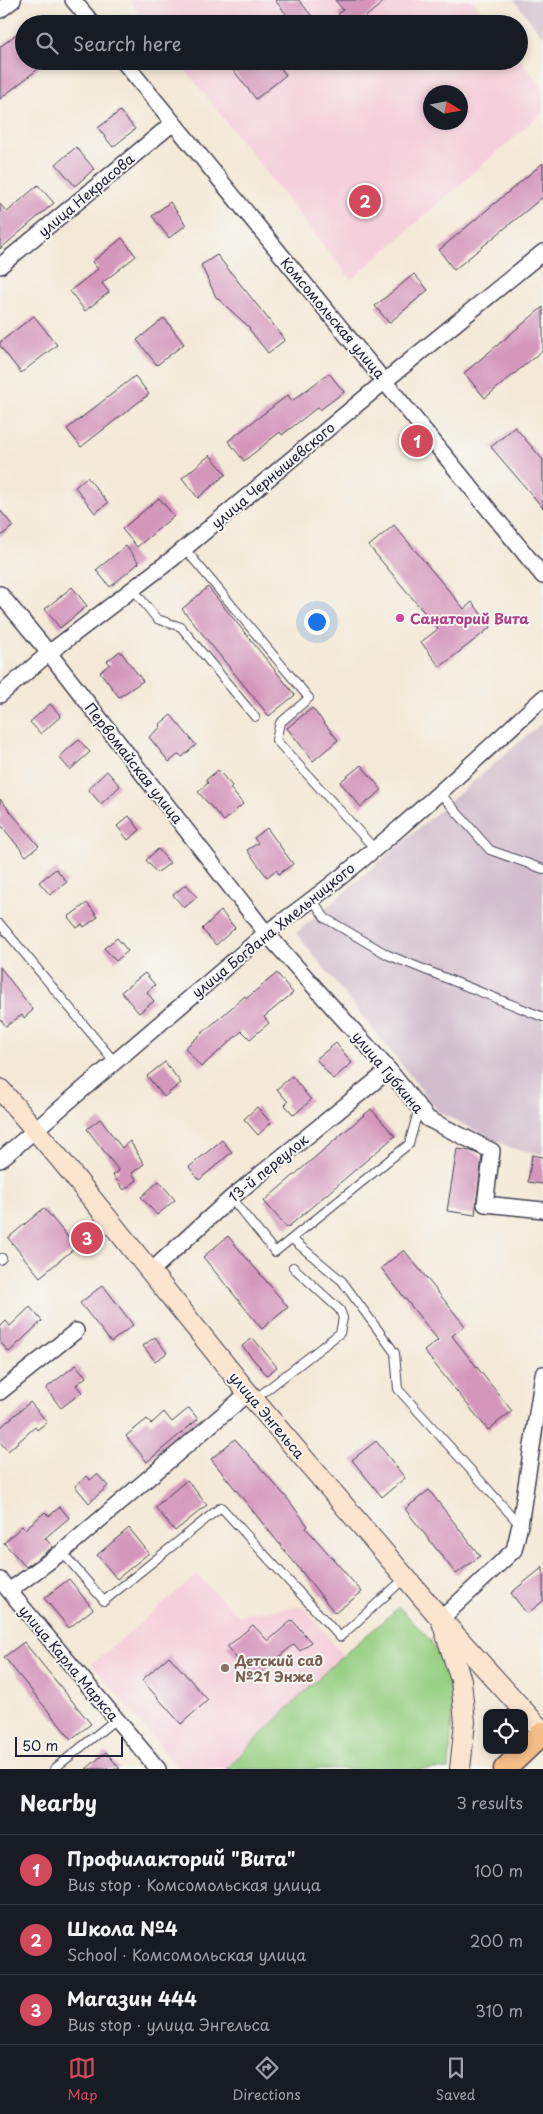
<!DOCTYPE html>
<meta charset="utf-8">
<style>
body{margin:0;font-family:"Playpen Sans",sans-serif;background:#242831;color:#f1f3f6}
.controls{position:absolute;right:15px;bottom:15px;display:grid;overflow:hidden;border-radius:10px;box-shadow:0 2px 8px #0003}
.controls button{width:45px;height:45px;display:grid;place-items:center;padding:0;border:0;border-bottom:1px solid #363941;background:#171b24;color:#f1f3f6;font:25px sans-serif}
.compass{position:absolute;left:423px;top:85px;width:45px;height:45px;border-radius:50%;background:#171b24;box-shadow:0 2px 8px #0003;rotate:101deg}
.scale{position:absolute;left:15px;bottom:12px;width:108px;box-sizing:border-box;padding-left:5px;border:2px solid #22223b;border-top:0;font-size:14px;line-height:18px;white-space:nowrap;color:#22223b;-webkit-text-stroke:4px #f6f6f2;paint-order:stroke}
.you{position:absolute;left:316px;top:621px;width:18px;height:18px;margin:-12px;border:4px solid #fff;border-radius:50%;background:#1a73e8;box-shadow:0 0 0 8px #1a73e833}
.badge{display:grid;place-items:center;width:32px;height:32px;border-radius:50%;background:#d1495b;color:#fff;font-size:16px;font-weight:700}
.pin{position:absolute;translate:-50% -50%;border:2px solid #fff;box-shadow:0 1px 5px #0006}
.list{margin:0;padding:0;list-style:none}
h2{display:flex;justify-content:space-between;align-items:center;height:65px;margin:0;padding:0 20px;font-size:21px}
h2 small{font-size:16px;font-weight:400;color:#9ea1a6}
.list li{display:grid;grid-template-columns:32px 1fr auto;gap:15px;align-items:center;box-sizing:border-box;height:70px;padding:0 20px;border-top:1px solid #363941}
.list b{display:block;font-size:19px;white-space:nowrap}
.list p{margin:0;font-size:16px;white-space:nowrap;color:#9ea1a6}
.list em{font-size:16px;font-style:normal;color:#9ea1a6}
.icon{flex:none;width:28px;height:28px;fill:none;stroke:currentColor;stroke-width:2;stroke-linecap:round;stroke-linejoin:round}
.map{position:relative;flex:none;width:543px;height:1769px;overflow:hidden}
.search{position:absolute;background:#171b24;box-shadow:0 2px 8px #0003;left:15px;right:15px;top:15px;height:55px;display:flex;align-items:center;gap:12px;box-sizing:border-box;padding:0 18px;border-radius:28px;color:#9ea1a6;font-size:19px}
.sheet{height:275px;background:#171b24}
nav{display:flex;justify-content:space-around;align-items:center;box-sizing:border-box;height:70px;border-top:1px solid #363941;background:#171b24;font-size:14px;color:#9ea1a6}
nav a{display:grid;justify-items:center;gap:2px}
nav .on{color:#d1495b}
.map>svg:first-child{display:block}
</style>
<div class="map">
<svg width="543" height="1769" viewBox="0 0 543 1769">
<rect width="100%" height="100%" fill="#f6f6f2"/>
<filter id="ink" filterUnits="userSpaceOnUse"><feTurbulence type="fractalNoise" baseFrequency=".02" numOctaves="2"/><feDisplacementMap in="SourceGraphic" scale="10" xChannelSelector="R" yChannelSelector="G"/><feConvolveMatrix kernelMatrix="1 2 1 2 8 2 1 2 1" color-interpolation-filters="sRGB"/></filter>
<filter id="wash" filterUnits="userSpaceOnUse"><feTurbulence type="fractalNoise" baseFrequency=".0096" numOctaves="4" result="noise"/><feDisplacementMap in="SourceGraphic" scale="20" xChannelSelector="R" yChannelSelector="G"/><feGaussianBlur stdDeviation="1.12" result="paint"/><feColorMatrix in="noise" values="0 0 0 0 0 0 0 0 0 0 0 0 0 0 0 0 0 1.4 0 .05"/><feComposite in="paint" operator="in"/></filter>
<g filter="url(#wash)">
<rect width="100%" height="100%" fill="#f4e9d7"/>
<path fill="#f5cfdb" fill-rule="evenodd" d="M129,0H473L492,24H148Z
M519,58L543,89V112L351,280L178,61H519ZM430,92H460V122H430Z
M197,1575L238,1615L303,1606L357,1673L244,1769H179L92,1664Z"/>
<path fill="#d1bdcc" d="M514,0H543V37Z
M543,722V1154L511,1148L439,1112L296,933Z"/>
<path fill="#96cf82" stroke="#5c785e" d="M399,1607L430,1640L454,1682L449,1769H226L330,1667Z"/>
<g id="blocks">
<path fill="#d496bb" d="M275,0H299L318,24H294Z
M335,0H386L357,24H346L338,14L343,10Z
M24,28V61H48L0,99V47Z
M226,61H275L286,75L256,99Z
M120,111L135,129L113,147L98,128Z
M76,147L94,169L75,186L56,164Z
M543,163V197L454,270L439,250Z
M38,185L54,203L0,249V204L7,212Z
M170,202L186,225L169,238L152,216Z
M122,238L136,256L102,283L109,292L85,311L70,291L98,269L92,262Z
M217,255L285,340L268,353L249,329L250,328L216,297L201,265Z
M414,274L428,290L389,323L375,306Z
M543,307V350L485,398L464,373Z
M34,316L57,345L21,373L0,346V342Z
M164,318L184,344L157,365L137,340Z
M329,373L344,392L320,410L318,407L282,435L280,432L244,461L228,441L288,395L292,401Z
M135,376L149,394L81,447L67,429Z
M515,427L543,460V508L491,447Z
M210,455L226,474L198,498L182,478Z
M87,477L108,503L95,513L75,487Z
M159,498L174,516L137,547L122,529Z
M0,510L13,526L0,537Z
M394,525L464,609L472,602L491,627L440,667L421,642L438,629L369,546Z
M126,546L139,563L110,587L96,570Z
M72,587L87,606L60,628L45,609Z
M208,587L295,695L269,716L182,609Z
M120,651L143,681L119,697L100,672L110,664L107,661Z
M50,704L61,716L41,734L30,722Z
M312,708L338,740L313,761L287,728Z
M171,715L196,745L182,757L179,754L169,762L149,737L161,727L160,724Z
M79,740L90,752L70,770L59,757Z
M361,765L382,790L361,807L340,782Z
M218,770L232,786L230,788L243,804L224,821L198,792L208,783L206,780Z
M107,771L120,786L101,804L88,789Z
M0,799L39,846L26,856L0,824Z
M129,816L140,830L128,840L117,826Z
M267,828L293,864L279,874L276,870L267,877L247,850L258,843L254,838Z
M158,849L170,863L157,873L146,860Z
M56,869L67,882L50,895L39,882Z
M186,884L197,897L184,908L173,895Z
M87,903L98,917L84,927L82,924L77,928L68,917Z
M221,911L235,928L216,945L202,929Z
M117,938L128,951L116,961L104,948Z
M0,967L33,1010L24,1018L22,1015L6,1026L0,1019Z
M145,973L155,985L147,992L154,1001L139,1013L121,992Z
M277,973L293,993L264,1017L269,1023L250,1039L242,1031L201,1067L185,1048L245,996L247,998Z
M336,1043L352,1063L333,1079L316,1059Z
M165,1062L181,1083L164,1097L147,1076Z
M292,1076L311,1100L294,1115L285,1105L288,1102L277,1089Z
M257,1107L271,1123L258,1135L244,1119Z
M371,1109L395,1136L287,1228L264,1201Z
M100,1119L122,1148L130,1141L144,1164L132,1173L137,1180L124,1190L113,1175L119,1171L87,1129Z
M222,1140L232,1152L199,1180L189,1167Z
M457,1149L471,1151L482,1156L475,1215L447,1211Z
M532,1155L543,1157V1184L528,1182Z
M159,1181L175,1200L157,1215L141,1197Z
M44,1208L76,1247L40,1277L8,1238Z
M228,1236L288,1307L262,1329L203,1257Z
M404,1250L465,1326L452,1336L512,1411L488,1430L424,1351L438,1340L381,1268Z
M103,1285L133,1325L111,1342L80,1303Z
M30,1307L42,1321L9,1352L0,1342V1327L6,1321L10,1326Z
M155,1337L167,1353L155,1361L143,1346Z
M253,1338L277,1367L267,1375L242,1346Z
M76,1365L86,1377L76,1385L82,1392L61,1408L46,1388Z
M30,1402L47,1422L37,1430L35,1427L8,1451L0,1442V1428Z
M189,1408L198,1419L147,1462L126,1436L147,1419L151,1424L164,1412L172,1422Z
M235,1439L287,1498L308,1526L306,1528L362,1592L335,1613L211,1459Z
M376,1441L405,1478L382,1497L352,1460Z
M97,1474L108,1486L89,1503L75,1486L87,1476L90,1480Z
M187,1480L207,1505L175,1531L155,1507Z
M429,1490L480,1556L456,1574L405,1509Z
M60,1507L69,1518L45,1538L53,1547L26,1567L4,1543L22,1526L25,1529L45,1512L49,1516Z
M129,1528L149,1553L117,1579L97,1555Z
M543,1567V1601L527,1614L511,1593Z
M69,1579L93,1609L69,1628L44,1598Z
M292,1620L311,1642L300,1651L294,1644L254,1679L227,1647L253,1625L268,1641Z
M24,1642L91,1724L71,1739L4,1657Z
M169,1656L208,1700L181,1724L142,1680Z
M106,1752L120,1769H86Z"/>
</g>
</g>
<g filter="url(#ink)">
<use href="#blocks" fill-opacity="0" stroke="#424052" stroke-width="1"/>
<g fill="none" stroke-linecap="round" stroke-linejoin="round">
<g stroke="#424052" stroke-width="10">
<path id="lane" d="M185,549L309,698L280,723L276,740L374,848
M133,589L157,619L181,627L255,717
M440,793L490,850L543,869
M313,900L325,918L388,955L543,1017
M0,924L114,1061
M231,1198L275,1252L409,1144L419,1108
M292,1239L342,1281L395,1353L398,1389L520,1525
M0,1260L2,1258
M255,1399L340,1333L343,1318L340,1310L293,1267
M62,1552L104,1601L221,1507L340,1637L405,1578
M54,1769L116,1719"/>
</g>
<g stroke="#424052" stroke-width="18">
<path id="street" d="M73,0L93,24
M0,10L13,0
M123,61L543,576
M0,266L173,123
M0,594L49,653L266,933L389,1070L428,1119L492,1151L485,1204L543,1210
M0,695L49,653L172,559L385,381L543,252
M0,1160L266,933C365,864 454,780 543,698
M151,1271L231,1198L389,1070
M0,1392L76,1331
M0,1580L158,1769
M9,1591L62,1552L248,1393
M441,1619L514,1550L520,1525L543,1374"/>
</g>
<g stroke="#424052" stroke-width="22">
<path id="secondary" d="M0,1089L60,1159L248,1393L441,1619L461,1680L465,1722L460,1769
M447,1626L543,1732"/>
</g>
<g stroke="#424052" stroke-width="25">
<path id="primary" d="M505,1769L543,1733"/>
</g>
<use href="#lane" stroke="#fff" stroke-width="8"/>
<use href="#street" stroke="#fff" stroke-width="15"/>
<use href="#secondary" stroke="#fbe5cf" stroke-width="20"/>
<use href="#primary" stroke="#f6be87" stroke-width="22"/>
</g>
</g>
<circle fill="#d1479c" stroke="#f6f6f2" stroke-width="2" cx="400" cy="618" r="5"/>
<circle fill="#8d6e63" stroke="#f6f6f2" stroke-width="2" cx="225" cy="1668" r="5"/>
<g text-anchor="middle" dominant-baseline="central" stroke-width="4" stroke-linejoin="round" paint-order="stroke">
<g font-size="14" fill="#22223b" stroke="#f6f6f2">
<text transform="translate(86 195) rotate(-40)">улица Некрасова</text>
<text transform="translate(333 318) rotate(50)">Комсомольская улица</text>
<text transform="translate(273 475) rotate(-40)">улица Чернышевского</text>
<text transform="translate(134 763) rotate(52)">Первомайская улица</text>
<text transform="translate(273 930) rotate(-39)">улица Богдана Хмельницкого</text>
<text transform="translate(388 1072) rotate(50)">улица Губкина</text>
<text transform="translate(268 1168) rotate(-39)">13-й переулок</text>
<text transform="translate(267 1415) rotate(50)">улица Энгельса</text>
<text transform="translate(69 1663) rotate(50)">улица Карла Маркса</text>
</g>
<g font-size="14" font-weight="bold" fill="#b23c85" stroke="#f6f6f2" text-anchor="start">
<text x="410" y="618">Санаторий Вита</text>
</g>
<g font-size="14" font-weight="bold" fill="#785e54" stroke="#f6f6f2" text-anchor="start">
<text x="235" y="1660">Детский сад<tspan x="235" dy="16">№21 Энже</tspan></text>
</g>
</g>
</svg>
<div class="controls">
<button><svg class="icon" aria-label="locate" viewBox="0 0 24 24"><circle cx="12" cy="12" r="6"/><path d="M12 2v4M12 18v4M2 12h4M18 12h4"/></svg></button>
</div>
<svg class="compass" viewBox="-18 -18 36 36"><path d="M0-13l5 13h-10z" fill="#e53935"/><path d="M0 13l5-13h-10z" fill="#9ea1a6"/></svg>
<div class="scale">50 m</div>
<div class="you"></div>
<div class="pin badge" style="left:417px;top:441px">1</div>
<div class="pin badge" style="left:365px;top:201px">2</div>
<div class="pin badge" style="left:87px;top:1238px">3</div>
<div class="search"><svg class="icon" aria-label="search" viewBox="0 0 24 24"><circle cx="10" cy="10" r="6"/><path d="M15 15l6 6"/></svg>Search here</div>
</div>
<section class="sheet">
<h2>Nearby<small>3 results</small></h2>
<ul class="list">
<li><span class="badge">1</span><div><b>Профилакторий &quot;Вита&quot;</b><p>Bus stop · Комсомольская улица</p></div><em>100 m</em></li>
<li><span class="badge">2</span><div><b>Школа №4</b><p>School · Комсомольская улица</p></div><em>200 m</em></li>
<li><span class="badge">3</span><div><b>Магазин 444</b><p>Bus stop · улица Энгельса</p></div><em>310 m</em></li>
</ul>
</section>
<nav>
<a class="on"><svg class="icon" aria-label="map" viewBox="0 0 24 24"><path d="M3 6l6-2 6 2 6-2v14l-6 2-6-2-6 2zM9 4v14M15 6v14"/></svg>Map</a>
<a><svg class="icon" aria-label="directions" viewBox="0 0 24 24"><path d="M12 3l9 9-9 9-9-9zM9 14v-3h6M13 9l2 2-2 2"/></svg>Directions</a>
<a><svg class="icon" aria-label="saved" viewBox="0 0 24 24"><path d="M7 4h10v16l-5-4-5 4z"/></svg>Saved</a>
</nav>
